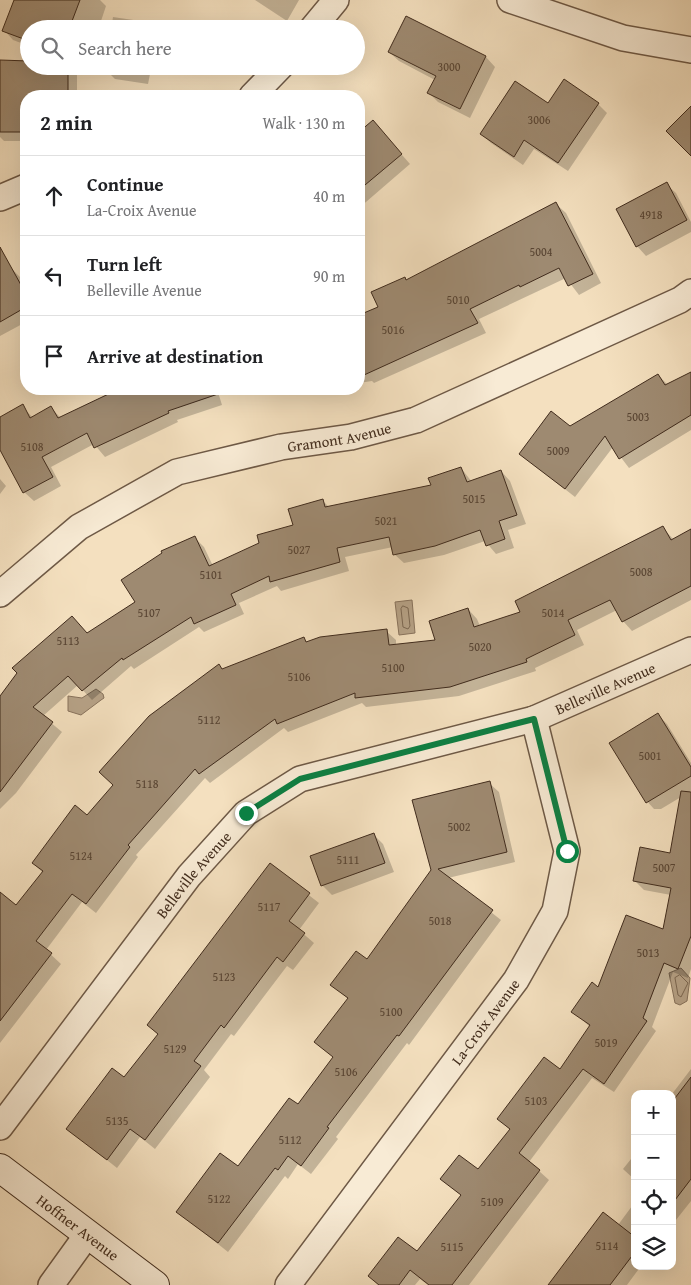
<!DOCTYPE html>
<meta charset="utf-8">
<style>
body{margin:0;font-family:"Gentium Book Plus",serif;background:#f2f2f2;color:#202124}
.controls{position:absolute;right:15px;bottom:15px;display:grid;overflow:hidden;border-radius:10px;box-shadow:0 5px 20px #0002}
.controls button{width:45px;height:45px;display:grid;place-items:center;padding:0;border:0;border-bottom:1px solid #e0e0e0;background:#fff;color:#202124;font:25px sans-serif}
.stop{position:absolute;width:15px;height:15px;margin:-11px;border:4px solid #0b8043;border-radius:50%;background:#fff}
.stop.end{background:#0b8043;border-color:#fff;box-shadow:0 1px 5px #0008}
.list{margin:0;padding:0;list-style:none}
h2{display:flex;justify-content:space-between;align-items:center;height:65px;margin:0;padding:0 20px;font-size:21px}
h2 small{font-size:16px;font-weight:400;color:#757577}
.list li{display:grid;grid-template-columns:32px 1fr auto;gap:15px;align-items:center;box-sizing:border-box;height:80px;padding:0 20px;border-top:1px solid #e0e0e0}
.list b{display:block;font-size:19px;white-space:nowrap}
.list p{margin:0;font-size:16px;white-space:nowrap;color:#757577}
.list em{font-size:16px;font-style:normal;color:#757577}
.icon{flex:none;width:28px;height:28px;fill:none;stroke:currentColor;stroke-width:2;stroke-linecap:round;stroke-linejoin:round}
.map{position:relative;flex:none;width:691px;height:1285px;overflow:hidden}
.search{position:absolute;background:#fff;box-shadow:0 5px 20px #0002;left:20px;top:20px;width:345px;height:55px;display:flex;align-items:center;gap:12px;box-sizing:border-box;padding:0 18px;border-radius:28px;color:#757577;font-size:19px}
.panel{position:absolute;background:#fff;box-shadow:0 5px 20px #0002;left:20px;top:90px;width:345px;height:305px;border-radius:20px}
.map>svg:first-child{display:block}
</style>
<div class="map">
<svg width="691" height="1285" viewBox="0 0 691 1285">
<rect width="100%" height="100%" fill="#f4e0bf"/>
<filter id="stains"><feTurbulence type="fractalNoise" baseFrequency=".004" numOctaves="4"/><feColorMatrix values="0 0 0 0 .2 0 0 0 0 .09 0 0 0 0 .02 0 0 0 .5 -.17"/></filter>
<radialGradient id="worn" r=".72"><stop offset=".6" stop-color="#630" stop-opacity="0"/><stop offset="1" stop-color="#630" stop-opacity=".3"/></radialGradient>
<path fill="#b7a388" stroke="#88735d" d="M412,600L415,633L399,635L395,602Z
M96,689L103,694L104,698L101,700L81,715L68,711V696L82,698Z
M681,968L690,978L687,1001L680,1005L675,1003L669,973Z"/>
<path fill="#0003" d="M15,0H100L106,6L99,27L84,22L82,29H29V46L13,40L4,30Z
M255,0H299L287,21Z
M113,17L181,27L183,29H111Z
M407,18L486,57L495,67L470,118L438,102L429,93L435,80L399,61L389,52Z
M0,61L29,66H72L77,72V96H26V141H4L0,137Z
M106,66H186L185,74L151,69L148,84L115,79L106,70Z
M598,104L607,113L568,171L534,149L523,165L491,143L481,134L548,105Z
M373,122L410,164L359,208V134Z
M666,184L676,193L691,222V232L646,256L637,246Z
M556,204L566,213L601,283L579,295L566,278L479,319L486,333L374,383L372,381L359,383V316L379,307L405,278L407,281Z
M10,267L20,277L26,288V322L0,336V273Z
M691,373V430L629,468L613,447L575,497L520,454L570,427L658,375L668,385Z
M115,389H217L222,405L177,420L178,422L105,457L94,444L51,467L61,486L34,501L24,492L0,447V418L22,406L33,418L51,408L61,418L116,391Z
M461,468L472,482L501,471L510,481L526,524L508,530L514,548L496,554L485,541L444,555L404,563L394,554L393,547L345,557L349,571L281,591L277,586L239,603L244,614L204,632L199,627L134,669L131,666L92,700L78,685L43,716L62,732L16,793L0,809V698L87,634L137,603L195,538L204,547L213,566L294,526L322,500L329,507L432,485Z
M0,479L6,486L0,494Z
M663,528L674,540L691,530V600L632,631L623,621L617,610L577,630L584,645L535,668L536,671L459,696L366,707L362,703L288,732L284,728L210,783L205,778L136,855L138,857L96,913L82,902L46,950L61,964L0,1043V900L17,907L43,873L33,863L88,816L219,666L223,670L303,638L308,643L386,631L396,640V646L437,641L468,609L477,619L480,626L522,612Z
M658,715L667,724L691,763V791L661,809H654L645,799Z
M489,783L499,792L515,862L448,878L501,920L409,1045L407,1043L336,1137L338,1139L311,1174L298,1164L288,1179L285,1176L228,1252L178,1212L238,1168L298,1106L334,1058L316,1042L348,999L332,985L367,961L432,871Z
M691,823V969L688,978L673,972L652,1027L656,1031L614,1092L592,1078L529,1162L549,1180L469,1285H428L420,1279L415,1285H378L369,1276L417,1253L462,1196L442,1179L479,1171L510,1130L499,1119L560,1071L590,1027L573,1011L664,931L671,895L644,890L635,881L672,854Z
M374,835L383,844L394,872L332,895L322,885Z
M270,865L319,903L299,930L314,943L293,970L287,966L234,1036L231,1034L204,1070L210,1077L155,1149L140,1137L117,1168L68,1129L124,1079L158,1035L149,1025Z
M691,1069V1166L684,1175L691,1180V1201L672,1225V1094Z
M635,1154V1180L623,1169Z
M635,1202V1266H641L627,1285H549L618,1225Z"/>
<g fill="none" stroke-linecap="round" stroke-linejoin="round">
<path stroke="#7c6852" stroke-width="1" d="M403,606L408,608L410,626L408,629L403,627L401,609Z
M680,975L688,983L681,997L678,995L675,978Z"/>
</g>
<path fill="#9e8a71" stroke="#412c1d" d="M14,0H80L69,29H29V41L2,31Z
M406,16L486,56L460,109L427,93L436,76L388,52Z
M0,60L29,61V66H68V94L26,96V132H0Z
M564,79L599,103L558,163L524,140L514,157L480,134L515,81L548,103Z
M691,106V156L666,131Z
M373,120L402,154L359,190V132Z
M667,182L687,220L636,247L616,209Z
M556,202L593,274L568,286L559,268L520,287L519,285L470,309L478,323L364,375L359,364V315L378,307L371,292L405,277L406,280Z
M0,247L26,294V307L0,322Z
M691,372V415L619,459L605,436L565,489L519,454L551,411L570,426L658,374L665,385Z
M119,389H223L224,392L168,411L169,413L94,448L87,433L42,457L53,477L23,493L0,450V417L23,404L30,418L51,406L58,418Z
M461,467L467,482L501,470L517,515L499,521L505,539L486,546L480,530L435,546L393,555L389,537L337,548L340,562L270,582L269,576L231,594L236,605L194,624L191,617L123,660L122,658L82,691L68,676L33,707L53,722L0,792V696L17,673L12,668L72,616L87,633L135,602L121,580L162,553L161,551L195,536L209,566L259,543L257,535L293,525L288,509L323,499L325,507L431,485L428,478Z
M663,526L671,540L691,529V586L622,622L610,600L568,620L575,635L526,659L527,662L450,687L355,698V693L277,724L275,719L199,774L195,769L128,845L130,847L86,904L72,894L36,941L52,953L0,1021V892L16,905L43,871L32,863L75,805L87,815L113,785L99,772L149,716L219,664L222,669L304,637L306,642L320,637L387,629L389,645L435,640L429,621L468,608L474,627L520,612L515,601Z
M658,713L691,767V776L646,803L609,743Z
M490,781L507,852L438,869L493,910L399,1036L397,1035L327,1127L329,1128L301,1166L288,1156L278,1170L275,1168L218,1243L176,1212L220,1153L238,1166L289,1098L298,1104L333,1057L314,1042L348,998L330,985L356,951L367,959L431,870L412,800Z
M681,791L691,792V936L678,969L664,963L643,1018L647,1021L604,1084L583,1069L519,1153L540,1170L452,1285H429L410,1270L399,1285H379L368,1276L398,1237L417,1251L461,1195L440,1179L459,1155L478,1169L510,1129L497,1119L544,1057L560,1069L590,1025L571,1012L592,982L598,987L626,915L663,929L671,888L633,881L640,847L670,853Z
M374,833L385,863L321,886L310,856Z
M270,863L310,893L289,921L305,933L283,962L277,957L224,1028L221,1025L194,1061L201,1066L145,1140L130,1129L107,1160L66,1129L112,1068L124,1077L158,1034L147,1025Z
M691,1077V1179L672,1204V1102Z
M603,1212L635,1237V1252L610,1285H548Z"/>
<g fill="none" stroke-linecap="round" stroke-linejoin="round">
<g stroke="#6e5946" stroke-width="28">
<g id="minor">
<path d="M510,0L623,38L691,50"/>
<path d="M312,29L336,0"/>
<path d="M252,96L281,66"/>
<path d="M0,198L26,187"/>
<path id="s1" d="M0,594L79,527L177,472L281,447L351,437L416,420L680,300L691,292"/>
<path id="s2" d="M0,1127L189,876L246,813L300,779L534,719L691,650"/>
<path d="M51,1285L87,1235"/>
<path id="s3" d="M288,1285L516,980L555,911L567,851L534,719"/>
</g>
</g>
<g stroke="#412c1d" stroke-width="30">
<g id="secondary">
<path id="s4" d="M0,1168L155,1285"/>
</g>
</g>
<use href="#minor" stroke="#f8ebd5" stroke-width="25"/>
<use href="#secondary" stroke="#f8ebd5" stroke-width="28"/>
</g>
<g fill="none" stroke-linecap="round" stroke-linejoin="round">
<path stroke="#0b8043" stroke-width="6" d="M246,813L300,779L534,719L567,851"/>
</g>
<g text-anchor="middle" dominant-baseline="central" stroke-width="4.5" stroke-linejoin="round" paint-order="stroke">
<g font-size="12" fill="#584432">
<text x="449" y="66">3000</text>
<text x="539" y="119">3006</text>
<text x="651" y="214">4918</text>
<text x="541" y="251">5004</text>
<text x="458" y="299">5010</text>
<text x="393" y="329">5016</text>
<text x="638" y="416">5003</text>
<text x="32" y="446">5108</text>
<text x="558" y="450">5009</text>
<text x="474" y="498">5015</text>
<text x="386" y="520">5021</text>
<text x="299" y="549">5027</text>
<text x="641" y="571">5008</text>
<text x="211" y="574">5101</text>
<text x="149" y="612">5107</text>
<text x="553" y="612">5014</text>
<text x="68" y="640">5113</text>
<text x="480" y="646">5020</text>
<text x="393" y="667">5100</text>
<text x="299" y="676">5106</text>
<text x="209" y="719">5112</text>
<text x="650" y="755">5001</text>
<text x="147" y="783">5118</text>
<text x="459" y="826">5002</text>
<text x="81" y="855">5124</text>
<text x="348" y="859">5111</text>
<text x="664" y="867">5007</text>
<text x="269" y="906">5117</text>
<text x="440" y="920">5018</text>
<text x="648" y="952">5013</text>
<text x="224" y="976">5123</text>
<text x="391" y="1011">5100</text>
<text x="606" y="1042">5019</text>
<text x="175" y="1048">5129</text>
<text x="346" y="1071">5106</text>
<text x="536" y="1100">5103</text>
<text x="117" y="1120">5135</text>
<text x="290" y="1139">5112</text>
<text x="219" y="1198">5122</text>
<text x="492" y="1201">5109</text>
<text x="607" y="1245">5114</text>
<text x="452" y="1246">5115</text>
</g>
<g font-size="15" fill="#412c1d" stroke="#f8ebd5">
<text stroke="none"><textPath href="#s1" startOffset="382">Gramont Avenue</textPath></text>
<text stroke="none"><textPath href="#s2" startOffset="782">Belleville Avenue</textPath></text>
<text stroke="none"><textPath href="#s2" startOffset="318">Belleville Avenue</textPath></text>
<text stroke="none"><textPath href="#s3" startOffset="329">La-Croix Avenue</textPath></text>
<text stroke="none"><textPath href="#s4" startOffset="98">Hoffner Avenue</textPath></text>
</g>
</g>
<rect width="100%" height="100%" filter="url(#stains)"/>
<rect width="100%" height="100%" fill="url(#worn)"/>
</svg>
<div class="controls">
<button>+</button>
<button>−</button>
<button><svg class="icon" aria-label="locate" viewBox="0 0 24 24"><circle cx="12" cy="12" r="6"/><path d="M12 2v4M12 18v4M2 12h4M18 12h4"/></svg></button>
<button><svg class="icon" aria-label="layers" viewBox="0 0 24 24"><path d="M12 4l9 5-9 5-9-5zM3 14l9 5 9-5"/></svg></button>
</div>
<div class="stop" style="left:567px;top:851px"></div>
<div class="stop end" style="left:246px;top:813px"></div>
<div class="search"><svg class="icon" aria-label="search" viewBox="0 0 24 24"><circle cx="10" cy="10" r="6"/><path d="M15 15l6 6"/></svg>Search here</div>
<section class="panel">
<h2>2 min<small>Walk · 130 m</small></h2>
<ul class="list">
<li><svg class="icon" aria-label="ahead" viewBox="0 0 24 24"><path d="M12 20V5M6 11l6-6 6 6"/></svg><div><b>Continue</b><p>La-Croix Avenue</p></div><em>40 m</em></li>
<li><svg class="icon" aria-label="left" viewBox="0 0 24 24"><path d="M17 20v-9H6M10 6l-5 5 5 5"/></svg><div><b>Turn left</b><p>Belleville Avenue</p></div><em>90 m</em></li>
<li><svg class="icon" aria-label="arrive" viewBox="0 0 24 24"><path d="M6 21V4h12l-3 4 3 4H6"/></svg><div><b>Arrive at destination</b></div></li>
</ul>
</section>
</div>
